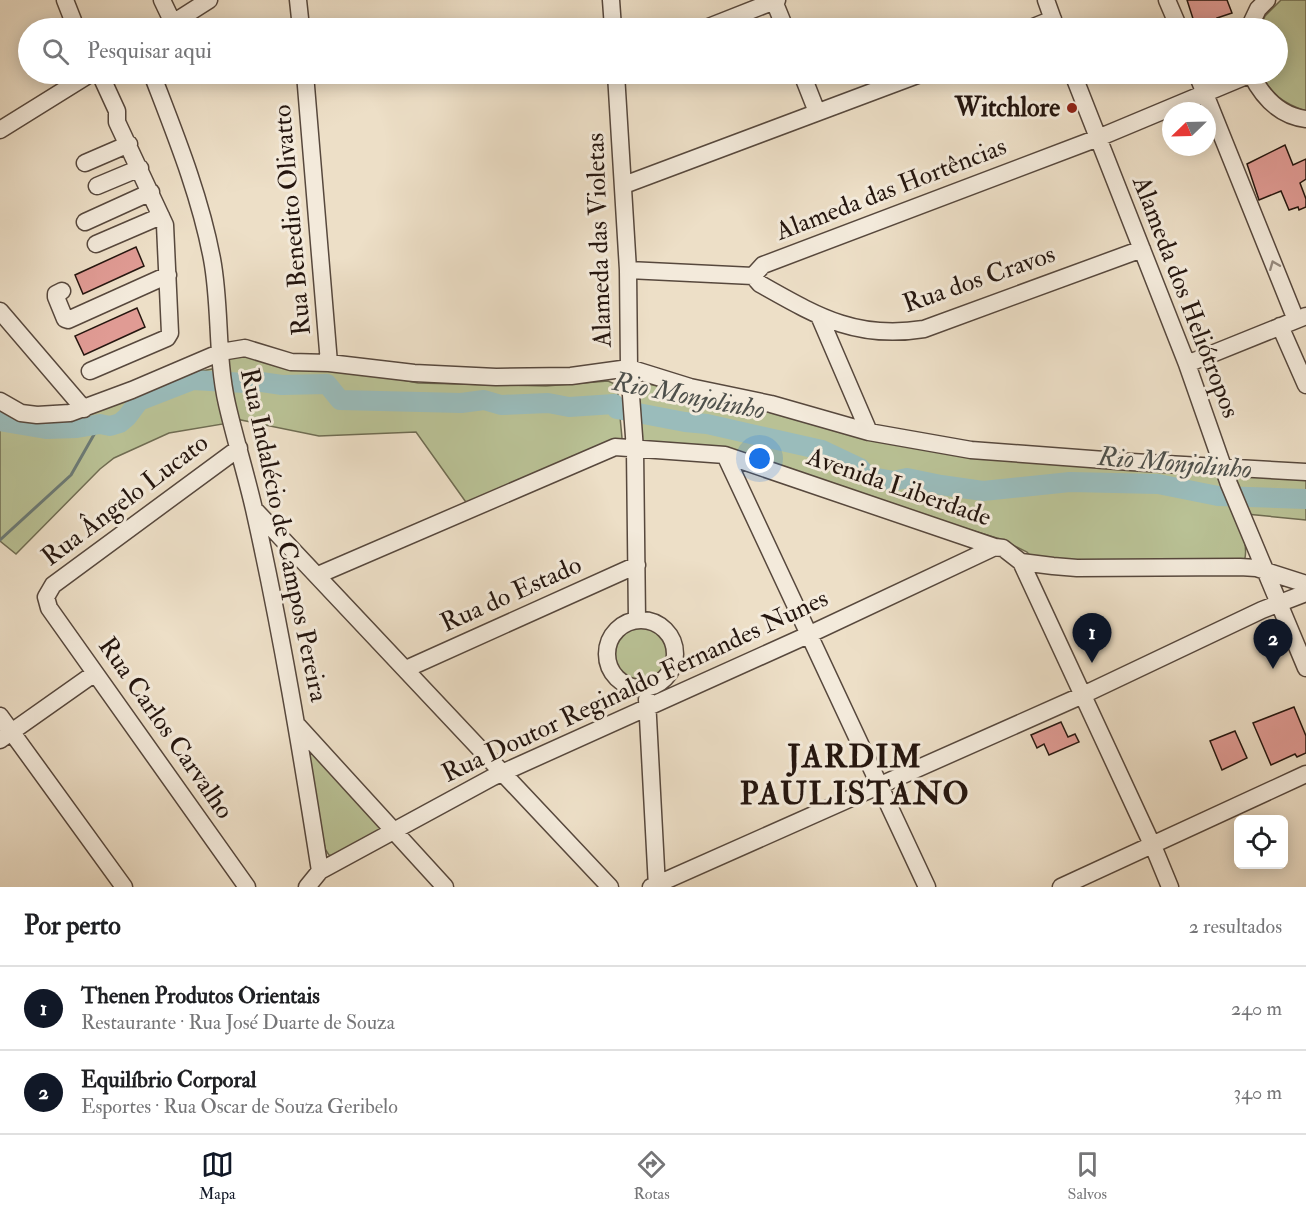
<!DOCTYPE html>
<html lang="pt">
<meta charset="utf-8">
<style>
body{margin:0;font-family:"IM FELL Double Pica",serif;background:#f6f6f6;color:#202124}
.controls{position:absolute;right:18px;bottom:18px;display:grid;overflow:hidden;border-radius:9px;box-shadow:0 3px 15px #0003}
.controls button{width:54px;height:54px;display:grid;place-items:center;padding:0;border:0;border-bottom:2px solid #e0e0e0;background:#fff;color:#202124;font:30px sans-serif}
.compass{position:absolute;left:1162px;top:102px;width:54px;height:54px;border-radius:50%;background:#fff;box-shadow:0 3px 15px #0003;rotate:247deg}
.you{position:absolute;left:760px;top:459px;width:21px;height:21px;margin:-15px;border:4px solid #fff;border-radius:50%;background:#1a73e8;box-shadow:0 0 0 9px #1a73e833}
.badge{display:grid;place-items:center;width:39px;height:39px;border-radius:50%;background:#111827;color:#fff;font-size:20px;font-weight:700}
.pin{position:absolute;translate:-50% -50px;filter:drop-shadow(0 2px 3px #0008)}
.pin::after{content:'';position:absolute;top:32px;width:21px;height:18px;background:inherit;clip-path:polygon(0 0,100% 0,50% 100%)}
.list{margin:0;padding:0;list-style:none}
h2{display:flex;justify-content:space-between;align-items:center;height:78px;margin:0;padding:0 24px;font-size:26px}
h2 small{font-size:20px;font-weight:400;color:#757577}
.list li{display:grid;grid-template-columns:39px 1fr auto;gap:18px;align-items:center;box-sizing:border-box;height:84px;padding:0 24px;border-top:2px solid #e0e0e0}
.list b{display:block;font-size:22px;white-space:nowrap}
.list p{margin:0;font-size:20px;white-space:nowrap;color:#757577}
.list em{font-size:20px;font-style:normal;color:#757577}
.icon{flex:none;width:33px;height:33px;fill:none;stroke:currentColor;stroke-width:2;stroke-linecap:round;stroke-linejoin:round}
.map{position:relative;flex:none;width:1306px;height:887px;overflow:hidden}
.search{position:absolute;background:#fff;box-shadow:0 3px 15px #0003;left:18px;right:18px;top:18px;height:66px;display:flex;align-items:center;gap:15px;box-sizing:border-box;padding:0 21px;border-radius:33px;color:#757577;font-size:22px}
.sheet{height:246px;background:#fff}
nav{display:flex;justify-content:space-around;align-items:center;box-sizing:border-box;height:84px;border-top:2px solid #e0e0e0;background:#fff;font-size:16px;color:#757577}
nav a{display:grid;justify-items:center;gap:3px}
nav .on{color:#111827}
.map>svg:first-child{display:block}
</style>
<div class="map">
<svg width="1306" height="887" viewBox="0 0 1306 887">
<rect width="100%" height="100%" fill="#eddfc7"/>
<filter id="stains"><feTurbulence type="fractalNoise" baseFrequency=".00333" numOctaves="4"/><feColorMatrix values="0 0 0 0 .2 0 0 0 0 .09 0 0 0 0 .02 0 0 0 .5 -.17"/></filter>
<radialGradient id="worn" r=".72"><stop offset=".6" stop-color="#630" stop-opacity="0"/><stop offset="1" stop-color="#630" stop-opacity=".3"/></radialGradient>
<path fill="#b9c195" stroke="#6f6c52" stroke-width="1.5" d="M1281,0H1306V111C1282,103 1273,95 1260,74H1278V28H1260L1265,16Z
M234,353L337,367L418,383L546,386L608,381L617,385L622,438L617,442L468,505L416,432L319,436L236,419L227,357Z
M217,368L223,424L169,433L114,458L100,469L16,554L0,541V412L23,420L187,374Z
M643,383C701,395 760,406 817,421C838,427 855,437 878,442L1218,472C1227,493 1254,543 1243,564L1035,561L1027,552L1000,539L938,520L759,459L640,444L638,389Z
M1235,475L1306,478V520L1246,514Z
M613 655a29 29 0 1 1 58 0a29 29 0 1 1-58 0Z
M315,751L380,825V830L335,857L329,855L325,849L309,756Z"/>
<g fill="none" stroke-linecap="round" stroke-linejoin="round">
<path stroke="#6b7a76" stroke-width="3" d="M0,540L71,475L100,424"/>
<path stroke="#9abcbb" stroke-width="20" d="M0,421L46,429L77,428L100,424L110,426L120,423L127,417L139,401L193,380L245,383L254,381L282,385L327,384L340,400L461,403L484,400L501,405L548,403L569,407L614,404L617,409L685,422L707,424L822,450L860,468L867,476L893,481L907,478L941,485L983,491L1070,482L1158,484L1218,496L1306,499"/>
</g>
<path fill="#e09b94" stroke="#25160f" stroke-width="1.5" d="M1187,0H1227L1232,13L1217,18L1221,28H1196Z
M1285,145L1293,165L1306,159V179L1300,183L1306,199V207L1299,210L1298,207L1289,210L1281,191L1259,200L1247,164Z
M136,247L144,266L83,294L75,275Z
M137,308L145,327L84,355L75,336Z
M1294,707L1306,736V753L1297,757L1295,754L1271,765L1253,723Z
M1061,722L1068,737L1075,734L1079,742L1049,755L1044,744L1037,748L1031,735Z
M1235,731L1247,758L1222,770L1210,741Z"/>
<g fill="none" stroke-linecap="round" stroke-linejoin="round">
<g stroke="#57483d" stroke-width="19">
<path id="minor" d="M65,0L76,28
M162,0L173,23
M298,0L301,28
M611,0L613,28
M1046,0L1056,28
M1167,0L1179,28
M774,1L785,28
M165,28L209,0
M706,28L777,0
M1031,28L1053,19
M1249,28L1258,9L1267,0
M152,74C175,134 200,195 212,259C221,307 216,356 227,404C235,439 246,474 254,509C281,629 301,750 320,871
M305,74L329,363
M616,74L628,270L629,368L635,450L637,620
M802,74L817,112
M1073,74L1187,364L1229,484L1306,668
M1197,74L1296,320
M1251,74C1262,96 1279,116 1306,119
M0,130L90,74
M85,163L129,144
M624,185L920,74
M97,186L140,168
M85,222L151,192
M96,244L161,216
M628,270L753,276L760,284C817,316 856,340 924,329L1142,249
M753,276L763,265L1098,138L1251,74
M62,291L56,294V297L65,319L68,320L168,275
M0,311L84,409
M820,318L869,432
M1280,326L1306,385
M1187,364L1306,316
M90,371L167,338L170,333L165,225L117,122V111L100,74
M0,401L21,413L37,415L70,413L132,390L221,352L245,348L291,362L329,363L414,373L496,377L571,376L629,368L690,387L771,404L869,432L971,450L1131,462L1306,472
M239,448L53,585L46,597L49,608L247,887
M725,455L927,887
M254,509L610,887
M1021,562L1156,853L1170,887
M318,575L615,447L725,455L995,547L1003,548L1021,562L1053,566L1077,568L1240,567L1256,568L1306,584
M607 654a34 34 0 1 1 68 0a34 34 0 1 1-68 0Z
M406,669L637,565
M647,699L657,887
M0,716L124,887
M298,726L445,887
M0,740L95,673
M307,887L320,871L493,777L808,635L995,547
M651,887L1083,695L1262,610L1306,593
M1061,887L1306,774"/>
</g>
<use href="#minor" stroke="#f3eadb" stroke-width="16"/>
</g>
<defs><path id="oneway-chevron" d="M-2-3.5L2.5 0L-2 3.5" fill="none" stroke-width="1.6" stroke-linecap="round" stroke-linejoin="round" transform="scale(1.5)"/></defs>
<use stroke="#968b7f" href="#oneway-chevron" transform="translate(1274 265) rotate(-112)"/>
<circle fill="#8f2418" stroke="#f3eadb" stroke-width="2" cx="1072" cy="108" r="6"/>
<g text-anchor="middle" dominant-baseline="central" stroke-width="6" stroke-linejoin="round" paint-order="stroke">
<g font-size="26" font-weight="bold" fill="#25160f" stroke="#f3eadb" text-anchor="end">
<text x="1060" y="108">Witchlore</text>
</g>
<g font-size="26" fill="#25160f" stroke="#f3eadb">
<text transform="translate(891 189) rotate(-21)">Alameda das Hortências</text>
<text transform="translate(292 220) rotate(-95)">Rua Benedito Olivatto</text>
<text transform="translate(599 240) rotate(-92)">Alameda das Violetas</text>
<text transform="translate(979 279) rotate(-19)">Rua dos Cravos</text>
<text transform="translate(1186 297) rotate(69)">Alameda dos Heliótropos</text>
<text transform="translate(899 487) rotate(19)">Avenida Liberdade</text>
<text transform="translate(125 500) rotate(-37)">Rua Ângelo Lucato</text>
<text transform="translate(284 535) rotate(78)">Rua Indalécio de Campos Pereira</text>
<text transform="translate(511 594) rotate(-24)">Rua do Estado</text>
<text transform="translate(635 686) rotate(-25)">Rua Doutor Reginaldo Fernandes Nunes</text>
<text transform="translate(166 728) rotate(55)">Rua Carlos Carvalho</text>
</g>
<g font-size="27" font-style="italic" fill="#4e504b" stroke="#f3eadb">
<text transform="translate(689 396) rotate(11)">Rio Monjolinho</text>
<text transform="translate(1175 463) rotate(5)">Rio Monjolinho</text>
</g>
<g font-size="32" font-weight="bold" letter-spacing="1.5" fill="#25160f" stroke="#f3eadb">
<text x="855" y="757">JARDIM<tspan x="855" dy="37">PAULISTANO</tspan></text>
</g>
</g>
<rect width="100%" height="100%" filter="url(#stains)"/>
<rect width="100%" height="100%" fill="url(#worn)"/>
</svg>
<div class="controls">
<button><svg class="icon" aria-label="locate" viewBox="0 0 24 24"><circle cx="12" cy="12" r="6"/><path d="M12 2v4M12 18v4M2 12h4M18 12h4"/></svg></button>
</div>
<svg class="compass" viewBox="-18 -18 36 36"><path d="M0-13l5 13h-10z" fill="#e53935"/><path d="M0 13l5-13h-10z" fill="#757577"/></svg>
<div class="you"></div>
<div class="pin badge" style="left:1092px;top:663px">1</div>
<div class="pin badge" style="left:1273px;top:669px">2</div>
<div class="search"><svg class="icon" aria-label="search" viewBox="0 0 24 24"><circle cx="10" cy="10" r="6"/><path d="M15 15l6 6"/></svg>Pesquisar aqui</div>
</div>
<section class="sheet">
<h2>Por perto<small>2 resultados</small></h2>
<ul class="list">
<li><span class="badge">1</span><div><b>Thenen Produtos Orientais</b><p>Restaurante · Rua José Duarte de Souza</p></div><em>240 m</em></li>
<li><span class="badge">2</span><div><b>Equilíbrio Corporal</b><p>Esportes · Rua Oscar de Souza Geribelo</p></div><em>340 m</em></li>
</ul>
</section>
<nav>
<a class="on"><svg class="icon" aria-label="map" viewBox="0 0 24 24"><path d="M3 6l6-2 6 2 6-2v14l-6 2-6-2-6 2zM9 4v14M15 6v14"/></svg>Mapa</a>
<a><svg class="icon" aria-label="directions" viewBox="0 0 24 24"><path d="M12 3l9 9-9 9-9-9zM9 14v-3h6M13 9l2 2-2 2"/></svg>Rotas</a>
<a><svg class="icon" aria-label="saved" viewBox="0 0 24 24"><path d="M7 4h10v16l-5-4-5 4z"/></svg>Salvos</a>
</nav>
